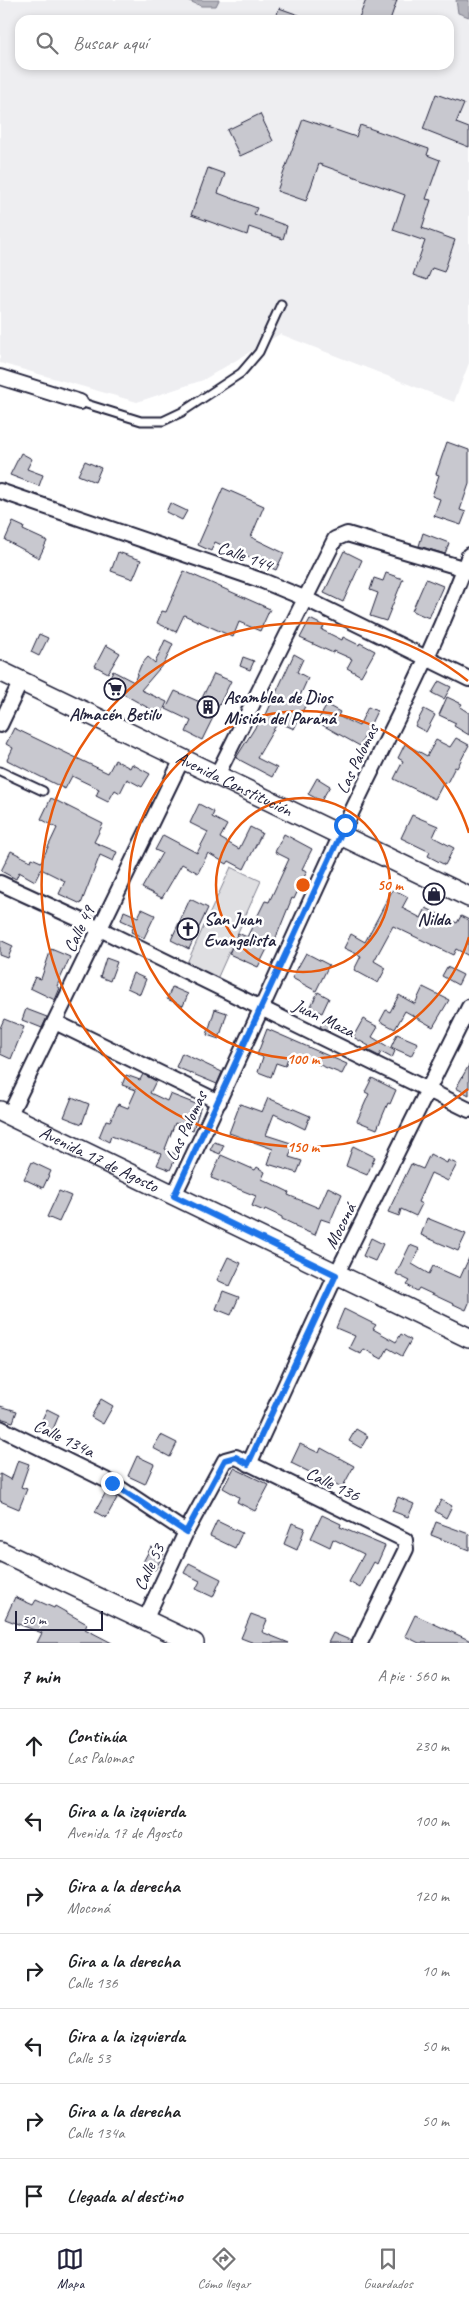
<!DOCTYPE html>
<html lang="es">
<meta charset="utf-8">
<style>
body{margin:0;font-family:Caveat,sans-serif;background:#f6f6f6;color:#202124}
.scale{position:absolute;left:15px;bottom:12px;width:88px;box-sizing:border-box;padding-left:5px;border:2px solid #22223b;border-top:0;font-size:14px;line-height:18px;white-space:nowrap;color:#22223b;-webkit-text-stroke:4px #fff;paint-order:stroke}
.stop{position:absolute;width:15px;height:15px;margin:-11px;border:4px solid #1a73e8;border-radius:50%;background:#fff}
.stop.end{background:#1a73e8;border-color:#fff;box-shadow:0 1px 5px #0008}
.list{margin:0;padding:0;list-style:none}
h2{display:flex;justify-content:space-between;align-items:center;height:65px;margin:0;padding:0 20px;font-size:21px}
h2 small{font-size:16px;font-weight:400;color:#757577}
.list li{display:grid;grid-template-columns:32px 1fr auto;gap:15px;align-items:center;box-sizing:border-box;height:75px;padding:0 20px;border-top:1px solid #e0e0e0}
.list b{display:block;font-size:19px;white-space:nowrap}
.list p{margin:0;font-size:16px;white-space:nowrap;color:#757577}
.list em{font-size:16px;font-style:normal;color:#757577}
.icon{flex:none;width:28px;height:28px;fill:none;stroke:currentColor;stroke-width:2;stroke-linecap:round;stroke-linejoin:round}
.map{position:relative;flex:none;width:469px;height:1643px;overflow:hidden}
.search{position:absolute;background:#fff;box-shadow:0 2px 8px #0003;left:15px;right:15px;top:15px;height:55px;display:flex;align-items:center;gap:12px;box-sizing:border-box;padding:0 18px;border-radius:15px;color:#757577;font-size:19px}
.sheet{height:590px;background:#fff}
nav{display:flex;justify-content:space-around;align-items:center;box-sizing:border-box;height:70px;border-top:1px solid #e0e0e0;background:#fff;font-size:14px;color:#757577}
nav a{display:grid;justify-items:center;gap:2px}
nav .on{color:#22223b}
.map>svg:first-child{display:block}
</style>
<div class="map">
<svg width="469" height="1643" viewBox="0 0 469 1643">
<rect width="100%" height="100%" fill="#fff"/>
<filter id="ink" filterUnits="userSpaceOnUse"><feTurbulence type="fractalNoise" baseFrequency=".02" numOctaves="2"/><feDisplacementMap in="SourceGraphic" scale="10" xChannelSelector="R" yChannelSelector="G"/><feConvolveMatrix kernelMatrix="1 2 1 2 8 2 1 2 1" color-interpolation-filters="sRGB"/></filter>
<g filter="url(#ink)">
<path fill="#eeeef1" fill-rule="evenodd" d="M0,0H469V363L454,402L280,334L203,380L137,402L0,363ZM20,20H449V65H20Z"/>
<path fill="#dfdfe2" stroke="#80808e" d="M231,867L261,881L217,979L186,965Z"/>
<path fill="#b4b4bc" stroke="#7a7a88" d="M187,0H219L216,6H201Z
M456,0H469V17L458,13Z"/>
<path fill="#c8c8cf" stroke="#22223b" d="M366,0H397L390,20H358Z
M279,8L310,19V20H275Z
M436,94L464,104L456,123L469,128V147L423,129Z
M260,114L273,141L240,156L227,130Z
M303,119L356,137L360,125L429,149L427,155L440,160L426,199L431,200L422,228L455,240L444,272L432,268L427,280L413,275L425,241L393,230L405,195L319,164L306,201L277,191Z
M208,168L225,174L218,193L257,208L254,214L287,226L283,239L249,227L247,235L191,215Z
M447,442L469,450V484L460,510L466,512L461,525L434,516L440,499L432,496L439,475L436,474Z
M21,453L32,459L27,469L43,475L39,486L10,475Z
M85,461L101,468L95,482L78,475Z
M223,488L264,506L251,537L284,553L276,570L215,542L211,551L198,545Z
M170,503L187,511L182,520L166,512Z
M13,522L24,527L23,530L47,541L39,558L5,540Z
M423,533L449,543L445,554L419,546Z
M344,551L362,560L343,602L324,593Z
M118,552L141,560L133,579L111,571Z
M184,571L270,609L260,631L239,622L233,637L184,615L176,632L157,623L162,611L166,612Z
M386,573L403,579L386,621L370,616L378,593L370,590L374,578L383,581Z
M426,579L443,586L429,618L412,611Z
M310,619L324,626L322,630L342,640L343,637L359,645L360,643L375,651L361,676L347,668L352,659L334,651L333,653L300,638Z
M39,634L48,638L39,656L31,652Z
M165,640L173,644L165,662L141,690L167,702L161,715L116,690L115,693L104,687L113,671L134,682L141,665L148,657L155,663Z
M106,645L120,653L108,673L95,666Z
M294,654L303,659L297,672L308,678L299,698L307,702L294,729L278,722L257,758L277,768L272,777L236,758L261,718L264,719Z
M243,657L254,661L250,670L240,666Z
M214,674L231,681L202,740L186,732L191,721L166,709L175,691L200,702Z
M439,681L451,687L444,699L432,693Z
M447,697L462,704L460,707L469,713V735L454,726L456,723L439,715Z
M327,705L340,712L338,716L359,726L368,707L377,711L360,746L317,722Z
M424,709L435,715L426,732L415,726Z
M14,728L108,773L115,760L130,768L132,764L150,774L142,787L127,779L120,793L115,790L108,802L96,796L99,789L72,776L65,789L7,760L13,748L6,744Z
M456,738L469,745L457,768L455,767L447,783L444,782L435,799L394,779L403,761L398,758L405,744L427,756L436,740L450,747Z
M317,778L330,786L321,801L308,794Z
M51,798L103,824L94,842L117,852L113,861L100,855L81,904L59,894L65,881L41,869L35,881L19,872L16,879L1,871L11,851L31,861L32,858L41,862L57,828L41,819Z
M199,804L214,812L212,817L227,825L220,838L239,849L250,827L262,833L244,869L229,861L227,864L208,853L198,873L182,864L162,898L142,888L162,853L155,850L163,835L197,853L208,832L190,823Z
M412,815L438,826L433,837L454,848L445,865L428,856L430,852L401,838Z
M284,834L312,849L302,869L307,871L294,899L292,898L275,940L272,939L258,967L229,954L238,933L247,937L265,901L269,902L289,859L275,852Z
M393,889L408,897L402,908L421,918L426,908L457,923L461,916L469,920V956L456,949L453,955L393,926L374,961L386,968L378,983L354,970L361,956L344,948L351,934L365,942Z
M190,899L208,908L189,949L171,940Z
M142,909L155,915L144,938L131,932L134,926L121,920L124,911L138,917Z
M0,940L13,946L8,958L0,955Z
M51,949L70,957L57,986L60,988L55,1000L30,988L35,977L41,979Z
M306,953L329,965L316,991L292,978Z
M106,958L117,962L110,981L100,977Z
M447,967L463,975L458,985L442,976Z
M133,973L146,979L140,994L127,988Z
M172,987L188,994L183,1006L167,999Z
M423,987L449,1000L433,1027L405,1011L395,1029L380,1021L386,1010L390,1012L399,995L415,1004Z
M318,992L329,998L322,1013L310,1008Z
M26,1009L47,1017L42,1028L22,1020Z
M215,1009L227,1013L219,1039L207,1035Z
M327,1015L336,1019L329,1032L320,1027Z
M4,1019L24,1027L11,1059L0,1054V1028Z
M363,1019L378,1027L372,1037L395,1051L392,1058L381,1052L379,1056L367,1050L369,1046L353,1037Z
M267,1029L347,1064L342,1074L290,1053L285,1066L276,1063L271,1077L258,1072L263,1057L257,1055Z
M397,1034L418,1043L411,1056L391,1047Z
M182,1053L222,1072L217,1084L176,1067Z
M469,1065V1095L456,1088Z
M143,1074L156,1081L150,1093L167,1101L170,1094L201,1106L193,1130L175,1123L165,1149L177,1155L170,1170L157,1165L162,1154L111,1136L109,1142L99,1137L106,1120L110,1121L118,1104L128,1108L136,1090L122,1085L126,1075L140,1080Z
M372,1078L396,1090L390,1104L388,1103L377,1129L357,1121L369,1094L365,1092Z
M72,1097L89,1104L82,1124L64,1117Z
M268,1098L310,1116L305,1129L274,1114L266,1135L294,1144L289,1157L302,1161L297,1173L268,1164L273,1149L229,1133L240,1104L262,1112Z
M214,1142L224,1145L220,1154L210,1150Z
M353,1146L375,1157L367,1175L346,1166Z
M430,1154L447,1163L448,1160L457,1164L448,1181L431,1173L418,1202L422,1204L416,1216L401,1209L399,1216L388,1212L411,1164L423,1169Z
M221,1155L255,1170L257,1167L265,1172L262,1179L289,1192L288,1195L319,1208L328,1187L342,1194L330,1222L321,1219L315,1235L295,1227V1225L282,1219V1217L265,1209L264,1211L252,1206L256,1196L211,1178Z
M32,1162L51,1171L43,1188L24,1179Z
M59,1191L71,1196L59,1222L47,1217Z
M427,1218L466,1234L458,1251L421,1235Z
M371,1238L383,1244L375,1261L363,1256Z
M410,1245L420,1249L412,1264L429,1274L433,1266L460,1278L469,1258V1303L466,1310L419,1288L417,1291L407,1285L410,1281L396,1274Z
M228,1257L241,1263L230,1286L217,1280Z
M223,1291L239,1297L231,1315L216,1309Z
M344,1309L376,1325L373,1329L396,1342L401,1334L411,1340L402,1356L388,1348L382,1359L364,1349L361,1354L349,1348L355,1336L336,1328Z
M101,1399L113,1406L103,1424L91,1417Z
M0,1406L17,1411L13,1422L0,1418Z
M47,1409L59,1415L51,1434L38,1428Z
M356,1429L368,1436L361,1448L349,1441Z
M161,1435L177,1443L170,1457L153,1448Z
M300,1444L319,1453L321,1448L354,1466L342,1488L291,1463Z
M137,1456L154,1464L145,1484L128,1476Z
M18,1460L29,1464L21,1487L27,1489L19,1509L0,1501V1474L11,1480Z
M234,1468L269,1485L255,1511L237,1502L239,1497L223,1488Z
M106,1492L117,1498L106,1518L95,1512Z
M398,1497L414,1504L408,1517L392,1511Z
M441,1500L452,1506L446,1518L435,1511Z
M322,1515L341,1524L340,1527L385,1546L377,1564L374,1562L360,1588L349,1582L364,1554L333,1539L330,1547L311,1538Z
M217,1521L242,1533L235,1548L210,1536Z
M436,1522L469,1534V1550L431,1535Z
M292,1523L305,1528L297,1550L284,1544Z
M151,1547L164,1553L155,1570L142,1564Z
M189,1563L221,1579L213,1597L196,1589L200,1581L184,1573Z
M15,1597L33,1605L36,1600L54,1608L55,1606L87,1624L85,1629L112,1643H37L42,1633L5,1619Z
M251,1614L267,1620L262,1632L289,1643H254L241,1638Z
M415,1615L469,1640V1643H419L405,1636Z
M333,1633L352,1641L351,1643H328Z"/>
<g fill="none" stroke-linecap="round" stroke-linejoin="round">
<g stroke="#22223b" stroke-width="11">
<path id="service" d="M80,402L141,421H163L182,412L241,373L259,352L281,304
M0,771L43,791"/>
</g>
<g stroke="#22223b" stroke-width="18">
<path id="minor" d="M0,377L80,402
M0,491L263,581L304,598L469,679
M0,725L21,681
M217,775L335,539L347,534L469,570
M0,883L100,929L469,1110
M55,1022L219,1102
M9,1116L182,759
M174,1195C233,1073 288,949 345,826C387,736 436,649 469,555
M0,1428L112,1483L186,1532
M249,1464L336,1275L469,1007
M145,1620L186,1532L225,1460L236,1457L405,1540L406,1549L360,1643"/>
</g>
<g stroke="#22223b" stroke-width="22">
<g id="secondary">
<path id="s1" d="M0,671L469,897"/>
<path id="s2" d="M0,1111L469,1338"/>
<path d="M0,1551L194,1643"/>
</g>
</g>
<use href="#service" stroke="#fff" stroke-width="7"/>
<use href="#minor" stroke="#fff" stroke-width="14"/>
<use href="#secondary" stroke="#fff" stroke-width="19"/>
</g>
</g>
<g fill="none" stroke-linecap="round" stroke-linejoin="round" filter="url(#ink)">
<path stroke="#1a73e8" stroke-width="6" d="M112,1483L186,1532L225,1460L236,1457L248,1464L336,1275L174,1196L345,825"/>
</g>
<g fill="none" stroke="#e8590c" stroke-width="2.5">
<circle cx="303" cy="885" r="87"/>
<path d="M469 937A174 174 0 1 1 469 833"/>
<path d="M468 1089A262 262 0 1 1 468 681"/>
</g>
<defs>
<g id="supermarket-ring" transform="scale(1.125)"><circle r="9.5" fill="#fff" stroke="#22223b" stroke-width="1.5"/><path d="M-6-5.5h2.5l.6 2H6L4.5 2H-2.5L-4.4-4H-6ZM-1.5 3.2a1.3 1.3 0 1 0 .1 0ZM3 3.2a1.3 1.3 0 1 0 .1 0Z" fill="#22223b"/></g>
<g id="building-ring" transform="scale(1.125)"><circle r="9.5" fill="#fff" stroke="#22223b" stroke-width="1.5"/><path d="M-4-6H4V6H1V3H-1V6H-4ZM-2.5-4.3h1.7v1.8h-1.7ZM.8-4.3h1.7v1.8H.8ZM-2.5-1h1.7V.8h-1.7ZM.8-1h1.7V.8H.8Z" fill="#22223b"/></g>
<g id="shop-ring" transform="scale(1.125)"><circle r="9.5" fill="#fff" stroke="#22223b" stroke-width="1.5"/><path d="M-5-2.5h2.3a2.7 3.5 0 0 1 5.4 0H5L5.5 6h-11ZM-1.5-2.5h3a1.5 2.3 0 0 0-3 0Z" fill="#22223b"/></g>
<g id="church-ring" transform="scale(1.125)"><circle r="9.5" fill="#fff" stroke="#22223b" stroke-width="1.5"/><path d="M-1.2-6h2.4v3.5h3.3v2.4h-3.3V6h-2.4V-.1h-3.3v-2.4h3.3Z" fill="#22223b"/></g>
</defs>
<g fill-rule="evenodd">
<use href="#supermarket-ring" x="115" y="689"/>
<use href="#building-ring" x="208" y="707"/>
<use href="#shop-ring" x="434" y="894"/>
<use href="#church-ring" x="188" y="929"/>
</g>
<g text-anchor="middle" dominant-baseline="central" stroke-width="5" stroke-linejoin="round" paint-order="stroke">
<g font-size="18" fill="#22223b" stroke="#fff">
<text transform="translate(245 556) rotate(20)">Calle 144</text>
<text transform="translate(357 759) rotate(-64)">Las Palomas</text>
<text stroke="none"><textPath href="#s1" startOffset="260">Avenida Constitución</textPath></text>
<text transform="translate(79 929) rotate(-64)">Calle 49</text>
<text transform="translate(324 1018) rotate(26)">Juan Maza</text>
<text transform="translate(186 1126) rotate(-65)">Las Palomas</text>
<text stroke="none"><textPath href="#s2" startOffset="110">Avenida 17 de Agosto</textPath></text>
<text transform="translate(340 1226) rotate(-63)">Moconá</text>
<text transform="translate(64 1438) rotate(26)">Calle 134a</text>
<text transform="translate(333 1484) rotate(26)">Calle 136</text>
<text transform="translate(149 1567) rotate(-65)">Calle 53</text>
</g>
<g font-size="18" font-weight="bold" fill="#22223b" stroke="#fff" text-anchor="start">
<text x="224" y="697">Asamblea de Dios<tspan x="224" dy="21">Misión del Paraná</tspan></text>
<text x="115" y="714" text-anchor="middle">Almacén Betilu</text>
<text x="204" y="919">San Juan<tspan x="204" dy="21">Evangelista</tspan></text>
<text x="434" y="919" text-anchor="middle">Nilda</text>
</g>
</g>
<circle cx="303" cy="885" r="8" fill="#e8590c" stroke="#fff" stroke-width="2.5"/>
<g font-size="15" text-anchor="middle" font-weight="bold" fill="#e8590c" stroke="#fff" stroke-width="5" stroke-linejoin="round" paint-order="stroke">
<text x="390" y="890">50 m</text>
<text x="303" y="1064">100 m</text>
<text x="303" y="1152">150 m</text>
</g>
</svg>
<div class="scale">50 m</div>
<div class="stop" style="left:345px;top:825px"></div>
<div class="stop end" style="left:112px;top:1483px"></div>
<div class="search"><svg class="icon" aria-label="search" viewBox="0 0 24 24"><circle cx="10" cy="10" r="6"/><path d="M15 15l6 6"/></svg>Buscar aquí</div>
</div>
<section class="sheet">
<h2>7 min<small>A pie · 560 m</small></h2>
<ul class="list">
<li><svg class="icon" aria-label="ahead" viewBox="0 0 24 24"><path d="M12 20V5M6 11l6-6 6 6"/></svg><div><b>Continúa</b><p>Las Palomas</p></div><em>230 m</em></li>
<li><svg class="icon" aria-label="left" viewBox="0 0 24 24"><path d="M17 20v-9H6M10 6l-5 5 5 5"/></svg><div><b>Gira a la izquierda</b><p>Avenida 17 de Agosto</p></div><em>100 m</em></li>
<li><svg class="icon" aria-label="right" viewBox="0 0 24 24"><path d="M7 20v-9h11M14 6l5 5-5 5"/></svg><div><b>Gira a la derecha</b><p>Moconá</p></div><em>120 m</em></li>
<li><svg class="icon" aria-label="right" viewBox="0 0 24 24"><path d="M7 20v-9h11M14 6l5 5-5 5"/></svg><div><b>Gira a la derecha</b><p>Calle 136</p></div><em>10 m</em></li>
<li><svg class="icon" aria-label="left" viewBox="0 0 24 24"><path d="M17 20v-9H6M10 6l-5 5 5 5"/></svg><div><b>Gira a la izquierda</b><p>Calle 53</p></div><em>50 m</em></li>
<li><svg class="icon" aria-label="right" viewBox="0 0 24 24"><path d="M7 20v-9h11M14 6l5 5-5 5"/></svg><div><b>Gira a la derecha</b><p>Calle 134a</p></div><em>50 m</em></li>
<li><svg class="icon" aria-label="arrive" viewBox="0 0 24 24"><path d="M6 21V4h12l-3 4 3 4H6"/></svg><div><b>Llegada al destino</b></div></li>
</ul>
</section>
<nav>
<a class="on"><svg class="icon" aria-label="map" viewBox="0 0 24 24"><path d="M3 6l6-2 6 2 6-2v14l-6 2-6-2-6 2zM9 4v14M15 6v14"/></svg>Mapa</a>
<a><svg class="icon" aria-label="directions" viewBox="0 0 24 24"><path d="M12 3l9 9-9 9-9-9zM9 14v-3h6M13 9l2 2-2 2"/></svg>Cómo llegar</a>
<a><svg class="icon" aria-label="saved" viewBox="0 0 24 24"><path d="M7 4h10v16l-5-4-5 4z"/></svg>Guardados</a>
</nav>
